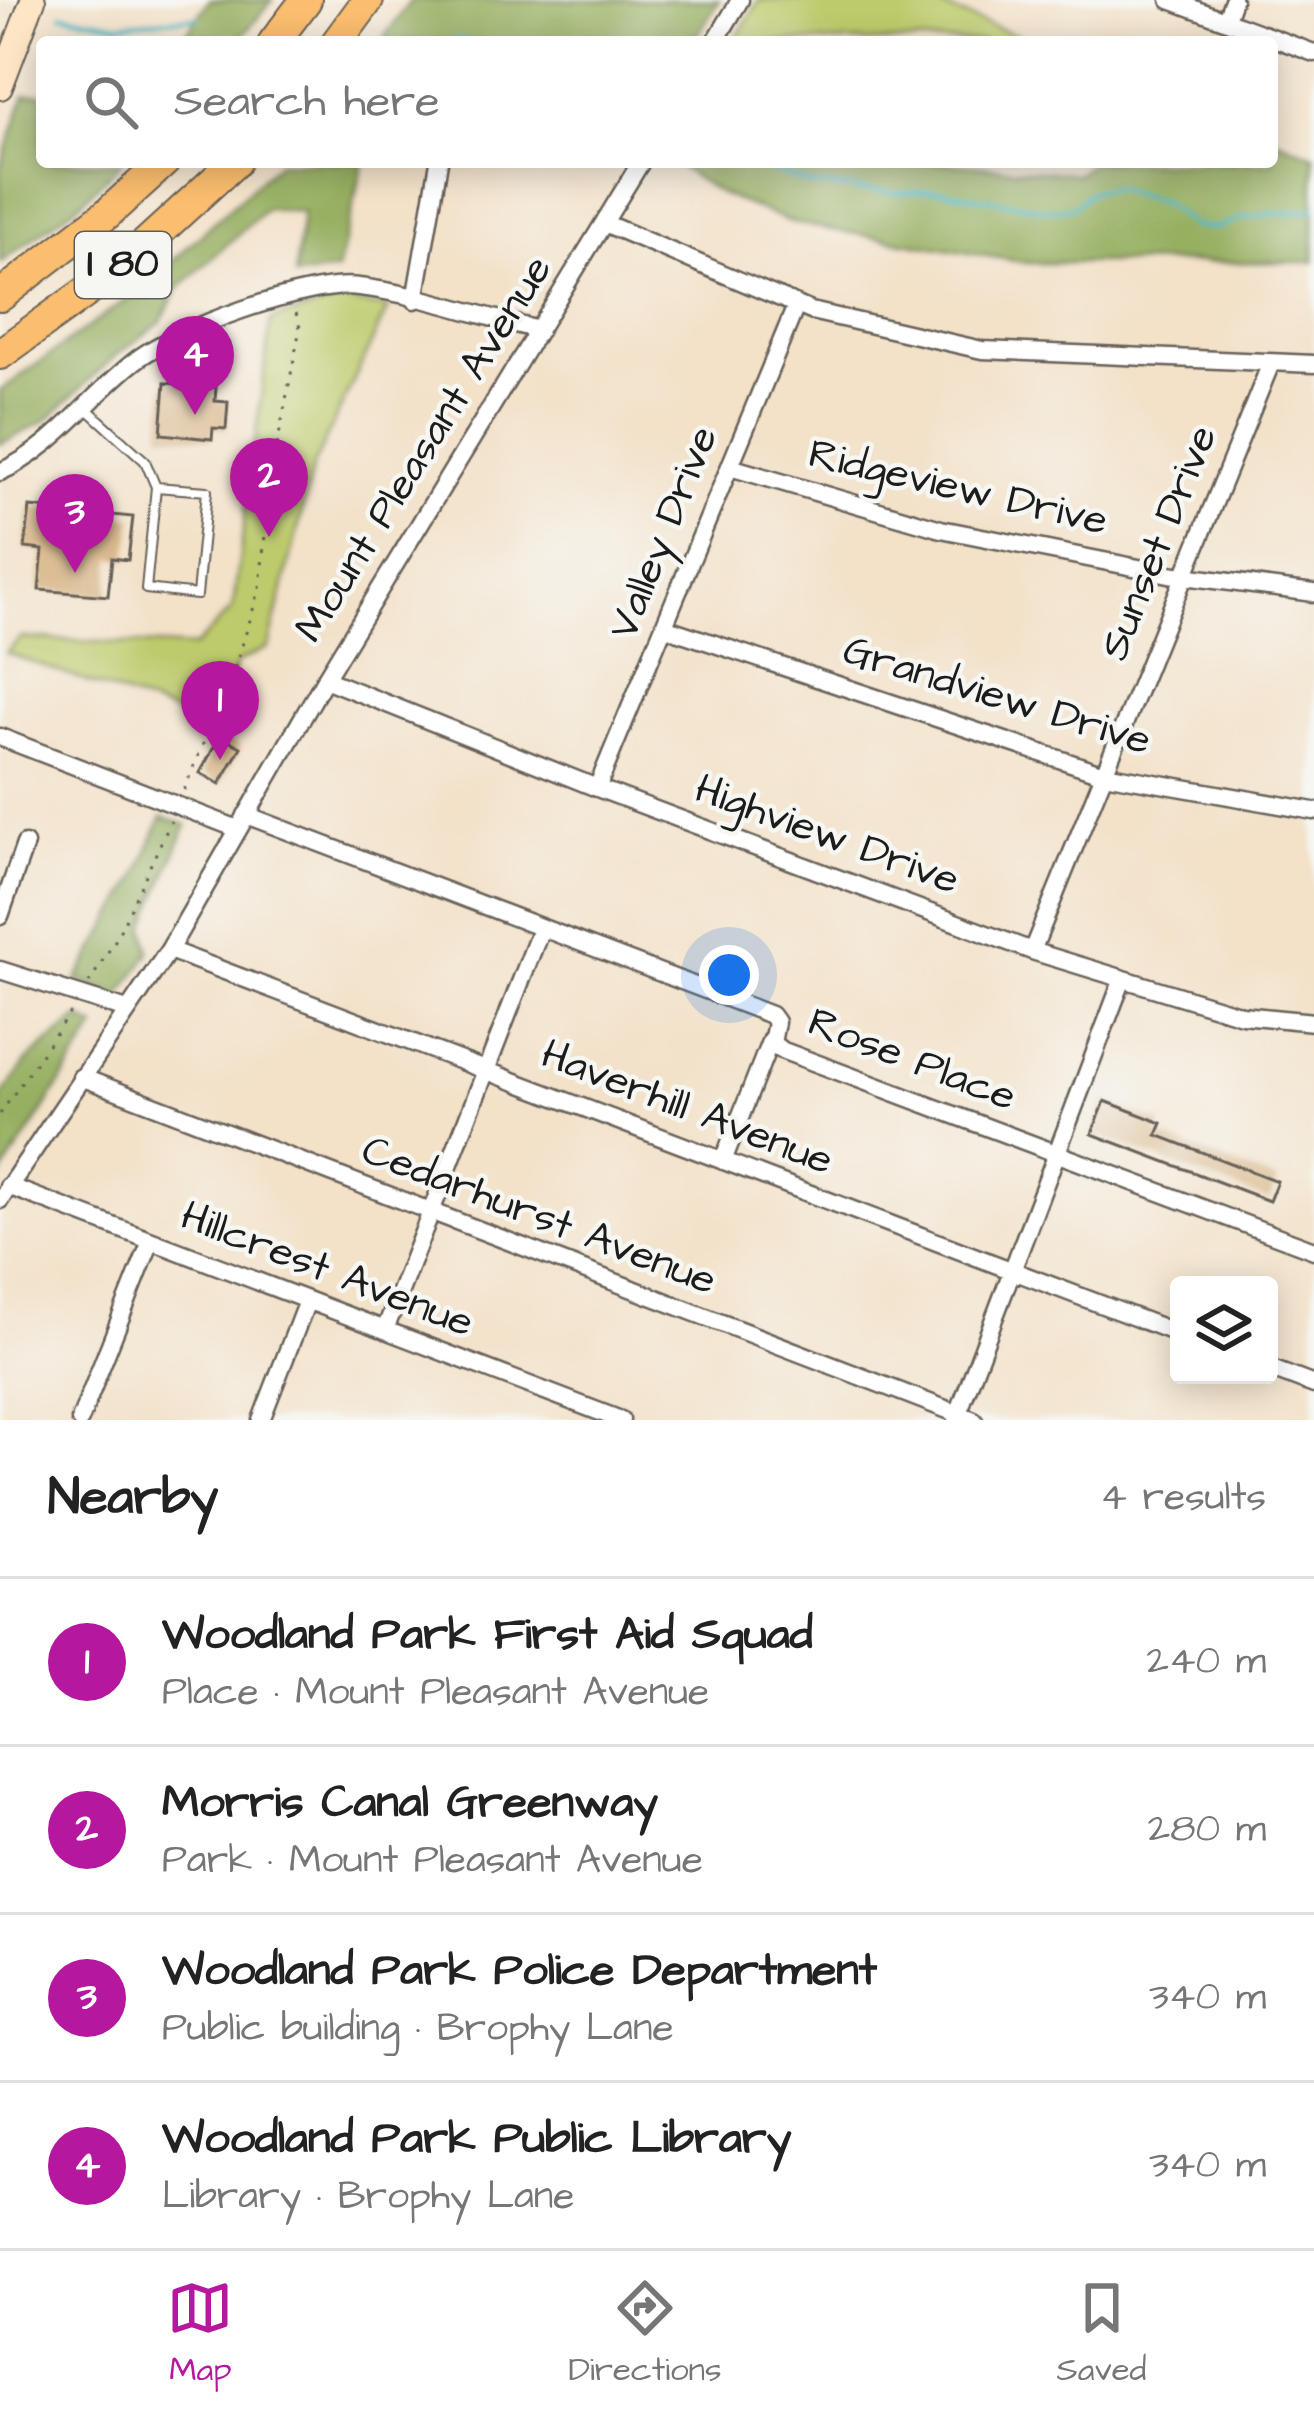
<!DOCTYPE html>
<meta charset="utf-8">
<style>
body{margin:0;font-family:"Architects Daughter",sans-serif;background:#f2f2f2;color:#222}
.controls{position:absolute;right:36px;bottom:36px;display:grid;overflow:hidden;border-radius:12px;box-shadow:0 6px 30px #0003}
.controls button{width:108px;height:108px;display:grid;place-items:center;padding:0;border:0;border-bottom:3px solid #e0e0e0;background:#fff;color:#222;font:60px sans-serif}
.you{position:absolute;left:729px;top:975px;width:42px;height:42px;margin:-30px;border:9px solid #fff;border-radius:50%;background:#1a73e8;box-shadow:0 0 0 18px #1a73e833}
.badge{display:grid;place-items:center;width:78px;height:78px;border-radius:50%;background:#b5179e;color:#fff;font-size:39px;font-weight:700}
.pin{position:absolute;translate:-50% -99px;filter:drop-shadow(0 3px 6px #0008)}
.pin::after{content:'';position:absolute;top:63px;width:42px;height:36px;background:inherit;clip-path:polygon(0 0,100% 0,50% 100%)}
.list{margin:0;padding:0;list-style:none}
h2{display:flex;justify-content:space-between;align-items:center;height:156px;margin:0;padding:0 48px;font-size:51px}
h2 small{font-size:39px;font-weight:400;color:#767676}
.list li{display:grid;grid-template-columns:78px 1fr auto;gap:36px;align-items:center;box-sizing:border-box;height:168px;padding:0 48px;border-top:3px solid #e0e0e0}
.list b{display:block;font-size:45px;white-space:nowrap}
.list p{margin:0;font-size:39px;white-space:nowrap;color:#767676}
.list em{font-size:39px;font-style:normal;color:#767676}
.icon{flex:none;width:66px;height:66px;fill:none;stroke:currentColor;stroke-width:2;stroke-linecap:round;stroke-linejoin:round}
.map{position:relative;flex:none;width:1314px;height:1420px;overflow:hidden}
.search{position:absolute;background:#fff;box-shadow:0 6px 30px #0003;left:36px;right:36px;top:36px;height:132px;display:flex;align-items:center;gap:30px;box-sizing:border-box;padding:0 42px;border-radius:12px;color:#767676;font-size:45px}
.sheet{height:828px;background:#fff}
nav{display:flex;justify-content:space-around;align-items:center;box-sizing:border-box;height:168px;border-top:3px solid #e0e0e0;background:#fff;font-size:33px;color:#767676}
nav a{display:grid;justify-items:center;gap:6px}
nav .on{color:#b5179e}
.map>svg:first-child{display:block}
</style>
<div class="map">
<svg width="1314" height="1420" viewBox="0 0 1314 1420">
<rect width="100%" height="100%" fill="#f6f6f2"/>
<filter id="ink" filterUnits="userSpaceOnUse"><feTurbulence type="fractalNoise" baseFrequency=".00833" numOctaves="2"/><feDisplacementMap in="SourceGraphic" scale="24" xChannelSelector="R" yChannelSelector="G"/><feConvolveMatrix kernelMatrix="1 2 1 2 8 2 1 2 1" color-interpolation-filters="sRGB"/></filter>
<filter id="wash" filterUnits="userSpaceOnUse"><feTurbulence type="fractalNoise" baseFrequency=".004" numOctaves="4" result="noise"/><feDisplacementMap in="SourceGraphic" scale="48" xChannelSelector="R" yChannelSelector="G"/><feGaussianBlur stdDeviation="2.7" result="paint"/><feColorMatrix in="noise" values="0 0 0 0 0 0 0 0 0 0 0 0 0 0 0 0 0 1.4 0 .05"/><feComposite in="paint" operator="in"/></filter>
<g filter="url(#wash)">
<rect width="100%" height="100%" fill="#f3e1c8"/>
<path fill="#becb6c" stroke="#6d7444" stroke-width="3" d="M759,0H923L1034,42H734Z
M342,301L388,308L313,466L269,647L237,663L210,726L6,653L21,638L194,647L233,608L271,320Z"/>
<path fill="#96af60" stroke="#59663e" stroke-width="3" d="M209,0H273L237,42H181Z
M411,0H719L693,42H381Z
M42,93V162H122L81,202L0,263V169L25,95Z
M1272,138L1314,155V262L1028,263L793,223L720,194L672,162H929L1078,174L1091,162H1272Z
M279,162H364L337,271L295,276L302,212L266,209L179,288L160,323L115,356L47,420L0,444V391L148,284Z
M162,817L187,825L145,926L150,952L120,996L77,980L138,875Z
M79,1018L96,1028L0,1178V1099L27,1061Z"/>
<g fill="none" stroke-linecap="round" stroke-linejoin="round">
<path stroke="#47b5c0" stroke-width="4.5" d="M62,14L118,24L198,17
M456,39L470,42
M746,162L811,185L896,193L939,190L1051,210L1073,207L1092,191L1115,188L1163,203L1194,227L1218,228L1242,218L1314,209"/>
</g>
<g id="blocks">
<path fill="#d4ac78" d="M178,369L208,372L206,386L216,387L215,401L228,402L226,429L213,428L212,439L161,434L165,383L176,384Z
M30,507L133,517L128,560L112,558L108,596L39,590L43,550L25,548Z
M220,736L241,747L220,784L200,773Z
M1105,1101L1162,1123L1157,1135L1277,1181L1269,1201L1092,1134Z"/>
</g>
</g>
<g filter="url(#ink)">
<use href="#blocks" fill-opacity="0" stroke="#676158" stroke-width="3"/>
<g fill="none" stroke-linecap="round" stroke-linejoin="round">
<g stroke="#676158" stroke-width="12">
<path id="service" d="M85,407L145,461L156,487L146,589L197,595L207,491L156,487"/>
</g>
<g stroke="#676158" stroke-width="21">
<path id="minor" d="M1170,0L1314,53
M1226,19L1233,0
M715,42L740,0
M604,223L811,311L982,350L1314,364
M415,300L439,162
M730,467L941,529L1169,574L1314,593
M0,472C53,449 90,396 135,361C175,329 309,280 359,287C419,294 480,316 539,330
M664,627L1104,774L1314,811
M325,679L597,788L1032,951L1242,1015L1314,1022
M0,737L238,829
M597,788L796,306
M246,815L771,1015L776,1022L772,1043L781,1050L1314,1250
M0,916L25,844
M169,950L1179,1334
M1032,951L1271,363
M0,970L127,1010
M81,1077L974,1420
M723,1161L771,1039
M8,1186L621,1420
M0,1200L169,950L325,679L641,162
M385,1330L541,929
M1269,1368L1314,1385
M956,1419L1122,981
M80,1420L151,1241
M261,1420L307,1301"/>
</g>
<g stroke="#676158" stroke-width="28">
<path id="secondary" d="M0,87L33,0"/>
</g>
<g stroke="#676158" stroke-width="34">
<path id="motorway" d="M274,42L306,0
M337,42L368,0
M0,296L108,213L164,162
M0,354L117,270L235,162"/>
</g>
<path stroke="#676158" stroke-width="3" stroke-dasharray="3 9" stroke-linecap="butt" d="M184,790L237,662L260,587L270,482L300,328L296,313
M89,983L116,939L171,821
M0,1114L71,1011"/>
<use href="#service" stroke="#fff" stroke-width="8"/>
<use href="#minor" stroke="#fff" stroke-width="16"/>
<use href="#secondary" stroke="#fde5c5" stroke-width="24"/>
<use href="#motorway" stroke="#fbbd6e" stroke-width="30"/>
</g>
</g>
<g text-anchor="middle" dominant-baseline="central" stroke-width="9" stroke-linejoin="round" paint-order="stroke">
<rect fill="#f6f6f2" stroke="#5d5d5c" stroke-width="3" x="75" y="232" width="96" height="66" rx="9"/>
<g font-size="39" font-weight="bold" fill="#1c1c1c">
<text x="123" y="265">I 80</text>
</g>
<g font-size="42" fill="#1c1c1c" stroke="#f6f6f2">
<text transform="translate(424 449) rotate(-58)">Mount Pleasant Avenue</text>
<text transform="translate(958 488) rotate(13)">Ridgeview Drive</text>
<text transform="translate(664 533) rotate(-68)">Valley Drive</text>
<text transform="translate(1159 543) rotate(-68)">Sunset Drive</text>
<text transform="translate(997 696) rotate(17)">Grandview Drive</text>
<text transform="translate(827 835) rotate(20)">Highview Drive</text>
<text transform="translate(912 1060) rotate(21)">Rose Place</text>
<text transform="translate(687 1108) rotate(21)">Haverhill Avenue</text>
<text transform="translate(539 1216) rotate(21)">Cedarhurst Avenue</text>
<text transform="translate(327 1270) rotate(21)">Hillcrest Avenue</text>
</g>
</g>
</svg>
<div class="controls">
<button><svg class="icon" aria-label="layers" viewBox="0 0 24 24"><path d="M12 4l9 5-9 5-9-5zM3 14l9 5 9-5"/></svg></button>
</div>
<div class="you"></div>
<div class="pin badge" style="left:220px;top:760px">1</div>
<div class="pin badge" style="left:269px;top:537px">2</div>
<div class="pin badge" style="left:75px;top:573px">3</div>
<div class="pin badge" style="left:195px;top:415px">4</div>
<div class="search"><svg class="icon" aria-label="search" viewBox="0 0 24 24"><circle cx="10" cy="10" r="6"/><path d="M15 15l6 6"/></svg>Search here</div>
</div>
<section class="sheet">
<h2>Nearby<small>4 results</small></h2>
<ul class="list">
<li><span class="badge">1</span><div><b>Woodland Park First Aid Squad</b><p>Place · Mount Pleasant Avenue</p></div><em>240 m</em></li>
<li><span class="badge">2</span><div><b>Morris Canal Greenway</b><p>Park · Mount Pleasant Avenue</p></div><em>280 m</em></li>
<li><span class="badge">3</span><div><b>Woodland Park Police Department</b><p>Public building · Brophy Lane</p></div><em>340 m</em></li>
<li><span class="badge">4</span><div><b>Woodland Park Public Library</b><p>Library · Brophy Lane</p></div><em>340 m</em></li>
</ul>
</section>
<nav>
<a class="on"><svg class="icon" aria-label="map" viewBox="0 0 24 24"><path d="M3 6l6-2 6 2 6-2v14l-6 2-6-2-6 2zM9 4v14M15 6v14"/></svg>Map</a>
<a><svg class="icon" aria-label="directions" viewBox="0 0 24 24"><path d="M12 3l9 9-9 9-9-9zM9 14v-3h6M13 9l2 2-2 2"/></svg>Directions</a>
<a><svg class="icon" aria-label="saved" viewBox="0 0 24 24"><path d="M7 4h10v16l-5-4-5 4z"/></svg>Saved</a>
</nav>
